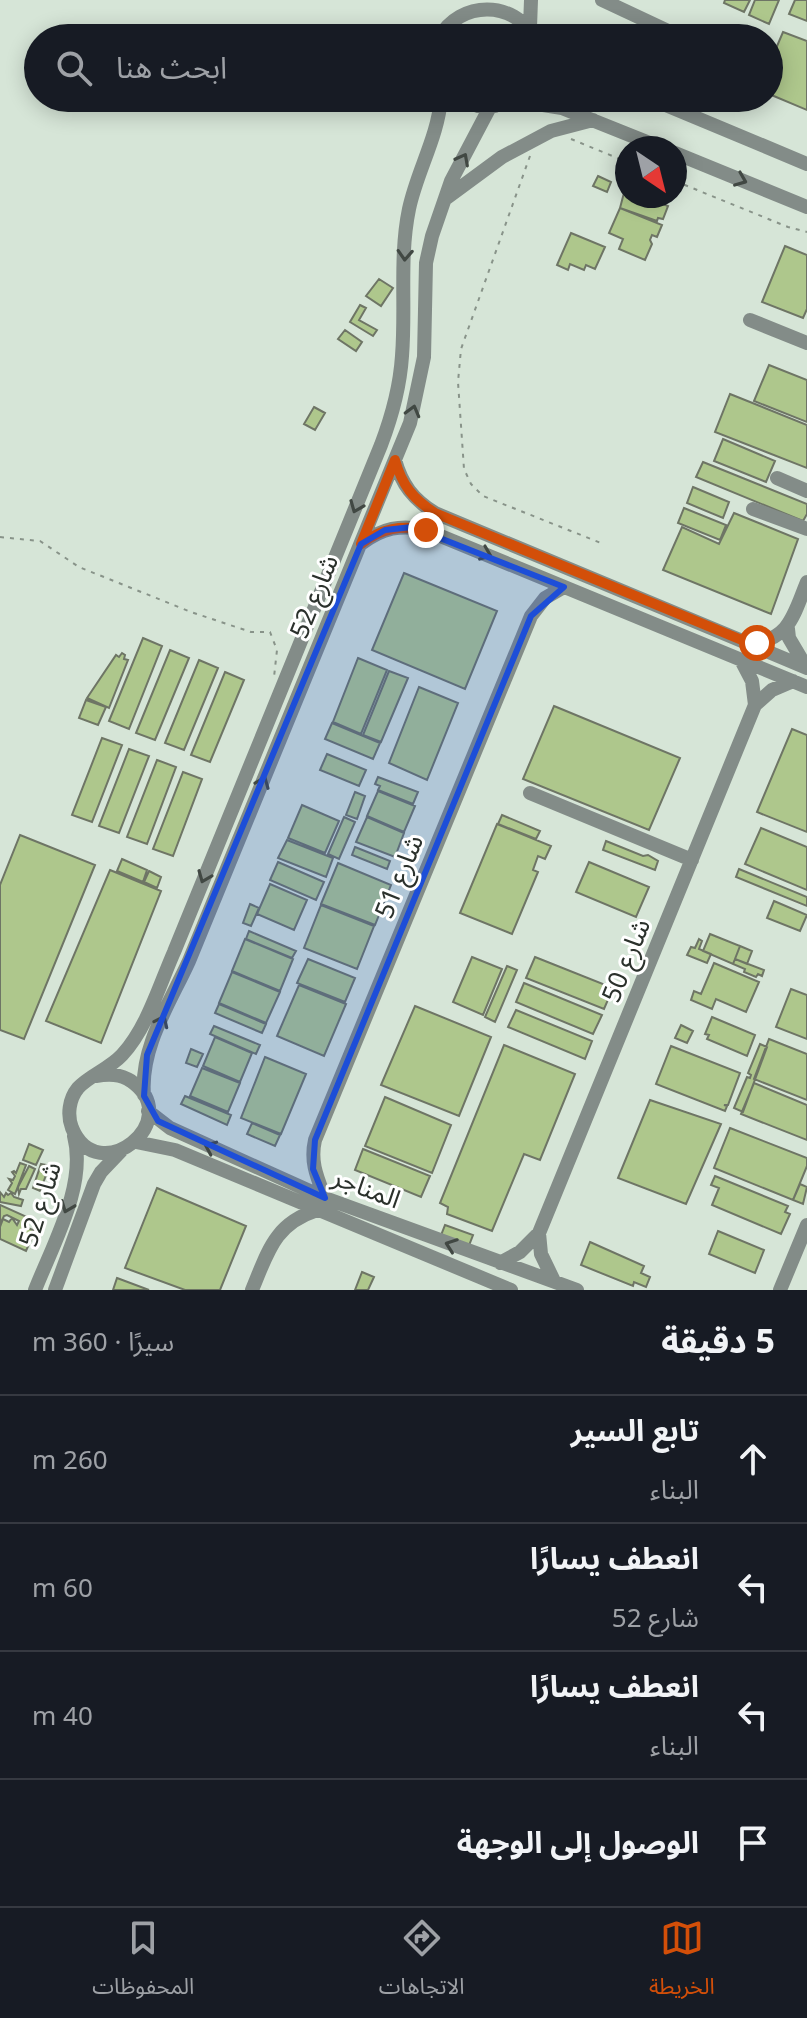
<!DOCTYPE html>
<html lang="ar">
<meta charset="utf-8">
<style>
body{margin:0;font-family:"Noto Sans","Noto Sans Arabic",sans-serif;background:#242831;color:#f1f3f6;direction:rtl}
.compass{position:absolute;left:615px;top:136px;width:72px;height:72px;border-radius:50%;background:#171b24;box-shadow:0 4px 20px #0003;rotate:145deg}
.stop{position:absolute;width:24px;height:24px;margin:-18px;border:6px solid #d34f09;border-radius:50%;background:#fff}
.stop.end{background:#d34f09;border-color:#fff;box-shadow:0 2px 8px #0008}
.list{margin:0;padding:0;list-style:none}
h2{display:flex;justify-content:space-between;align-items:center;height:104px;margin:0;padding:0 32px;font-size:34px}
h2 small{font-size:26px;font-weight:400;color:#9ea1a6}
.list li{display:grid;grid-template-columns:52px 1fr auto;gap:24px;align-items:center;box-sizing:border-box;height:128px;padding:0 32px;border-top:2px solid #363941}
.list b{display:block;font-size:30px;white-space:nowrap}
.list p{margin:0;font-size:26px;white-space:nowrap;color:#9ea1a6}
.list em{font-size:26px;font-style:normal;color:#9ea1a6}
.icon{flex:none;width:44px;height:44px;fill:none;stroke:currentColor;stroke-width:2;stroke-linecap:round;stroke-linejoin:round}
.map{position:relative;flex:none;width:807px;height:1290px;overflow:hidden;direction:ltr}
.search{position:absolute;background:#171b24;box-shadow:0 4px 20px #0003;left:24px;right:24px;top:24px;height:88px;display:flex;align-items:center;gap:20px;box-sizing:border-box;padding:0 28px;border-radius:44px;color:#9ea1a6;font-size:30px}
.sheet{height:616px;background:#171b24}
nav{display:flex;justify-content:space-around;align-items:center;box-sizing:border-box;height:112px;border-top:2px solid #363941;background:#171b24;font-size:22px;color:#9ea1a6}
nav a{display:grid;justify-items:center;gap:4px}
nav .on{color:#d34f09}
.map>svg:first-child{display:block}
</style>
<div class="map">
<svg width="807" height="1290" viewBox="0 0 807 1290">
<rect width="100%" height="100%" fill="#d6e5d7"/>
<path fill="#aec78c" stroke="#6e7565" stroke-width="2" d="M725,0H750L744,12L724,3Z
M755,0H779L769,24L749,15Z
M795,0H807V21L789,14Z
M783,32L807,41V110L769,94V65Z
M598,176L611,182L607,192L593,186Z
M625,189L627,196H643L668,206L663,219L658,218L657,221L620,208Z
M620,208L662,225L657,237L652,235L650,240L652,244L645,260L619,249L623,239L609,233Z
M571,233L605,247L595,269L586,265L584,270L570,264L568,270L557,265Z
M785,246L807,255V309L803,318L762,302Z
M379,279L393,288L381,306L366,296Z
M360,305L366,308L359,320L377,330L373,336L350,322Z
M345,330L362,342L356,351L338,339Z
M769,365L807,380V422L754,401Z
M730,394L807,425V468L715,432Z
M314,407L325,413L315,430L304,424Z
M723,439L775,461L766,482L714,461Z
M703,462L807,504V514L803,521L696,477Z
M693,487L729,502L723,518L687,503Z
M684,508L726,525L720,540L678,523Z
M734,513L798,539L771,614L663,570L682,527L719,544Z
M404,573L497,611L465,689L372,650Z
M143,638L162,646L129,729L109,721Z
M170,650L189,658L155,740L136,733Z
M122,653L125,655L124,659L128,660L109,708L87,698L116,655L119,657Z
M358,658L387,670L361,734L333,722Z
M199,660L218,668L184,750L165,743Z
M389,671L408,678L381,742L363,735Z
M225,672L244,680L210,762L191,755Z
M419,687L458,703L427,780L389,763Z
M86,700L106,707L98,725L79,718Z
M554,706L680,758L649,830L523,779Z
M332,723L380,743L373,759L325,739Z
M792,729L807,735V832L757,812Z
M102,738L122,745L92,822L72,815Z
M129,749L149,756L119,833L99,826Z
M327,754L366,770L359,786L320,770Z
M157,760L176,767L147,844L127,837Z
M183,772L202,779L173,856L153,849Z
M378,777L418,792L413,804L378,790L380,786L375,784Z
M378,791L415,806L404,832L367,816Z
M355,792L365,796L357,819L346,815Z
M302,805L339,821L325,853L288,838Z
M502,815L540,831L536,839L498,824Z
M344,817L355,822L339,859L328,854Z
M367,817L404,833L395,857L356,842Z
M497,824L551,846L545,859L538,856L533,870L538,872L512,934L460,913Z
M761,828L807,847V890L745,864Z
M20,835L95,865L24,1039L0,1030V885Z
M287,840L333,858L326,877L278,858Z
M606,841L643,856L648,855L658,861L655,870L603,850Z
M355,847L390,861L387,869L352,855Z
M122,859L147,870L143,882L117,871Z
M278,862L324,882L316,900L270,880Z
M589,862L649,887L636,917L576,892Z
M338,863L391,885L375,925L321,904Z
M739,869L807,897V906L736,877Z
M110,870L161,891L101,1043L46,1021Z
M149,871L161,877L157,888L144,882Z
M270,884L307,900L294,930L257,914Z
M774,901L807,915L800,931L767,918Z
M250,904L259,908L251,926L243,923Z
M321,905L374,926L357,969L304,948Z
M249,931L296,951L292,958L246,939Z
M710,934L740,946L733,964L703,951Z
M245,939L293,959L280,991L232,971Z
M699,939L702,941L699,949L711,954L707,963L687,955L691,947L695,948Z
M740,946L752,951L747,964L735,959Z
M472,957L502,969L483,1015L453,1002Z
M535,957L613,988L604,1009L526,978Z
M308,959L355,978L345,1002L297,983Z
M735,959L764,970L762,976L758,974L756,977L744,972L745,969L733,964Z
M714,963L759,982L746,1012L716,999L712,1009L691,1000L694,991L701,994Z
M507,966L517,970L495,1022L485,1017Z
M232,972L280,992L266,1023L219,1003Z
M524,983L602,1015L593,1034L516,1002Z
M299,985L346,1004L324,1056L277,1036Z
M791,989L807,995V1039L776,1027Z
M219,1004L266,1024L262,1033L215,1013Z
M415,1006L491,1037L459,1116L381,1085Z
M516,1010L592,1041L585,1059L508,1027Z
M712,1017L755,1035L747,1056L707,1039L709,1035L705,1034Z
M681,1025L693,1031L687,1043L675,1038Z
M214,1026L260,1045L256,1054L210,1034Z
M215,1037L252,1053L240,1082L203,1066Z
M769,1039L807,1054V1100L754,1079Z
M760,1044L767,1047L743,1112L734,1108L747,1077L750,1078L751,1075L748,1073Z
M504,1045L575,1074L540,1160L524,1154L492,1231L447,1214L448,1207L440,1203Z
M671,1046L740,1073L728,1105H724L727,1106L725,1111L656,1084Z
M191,1049L203,1054L197,1067L186,1063Z
M265,1057L306,1074L281,1134L241,1118Z
M202,1068L240,1083L228,1112L190,1096Z
M754,1083L807,1105V1140L741,1114Z
M185,1096L231,1115L227,1125L181,1104Z
M385,1097L451,1125L432,1173L365,1146Z
M650,1100L721,1124L686,1204L618,1178Z
M252,1123L280,1135L275,1146L247,1134Z
M730,1128L807,1158V1166L793,1200L714,1168Z
M29,1144L43,1150L36,1165L23,1160Z
M363,1149L430,1176L421,1197L355,1170Z
M20,1163L26,1165L15,1194L8,1190L12,1183L9,1179L13,1180L15,1176L12,1172L14,1171L16,1173Z
M41,1164L47,1165L48,1170L40,1191L33,1188Z
M29,1166L35,1169L26,1189H21L19,1194L18,1187Z
M715,1176L788,1206L785,1212L790,1214L781,1234L712,1205L719,1188L711,1185Z
M800,1184L807,1187L803,1204L793,1200Z
M157,1188L246,1226L220,1290H185L125,1268Z
M0,1192L4,1197L6,1193L8,1195L11,1193L14,1197L23,1200L21,1206L0,1202Z
M0,1205L27,1217L26,1227L35,1231L26,1251L0,1239V1227L3,1219L9,1222L12,1218L17,1225L19,1221L7,1215L4,1216L0,1224Z
M445,1225L473,1235L468,1248L440,1238Z
M718,1231L764,1250L755,1273L709,1254Z
M590,1242L644,1266L641,1273L650,1277L646,1287L634,1282L633,1286L581,1265Z
M362,1272L374,1277L368,1290H355Z
M117,1278L149,1290H113Z"/>
<g fill="none" stroke-linecap="round" stroke-linejoin="round">
<path stroke="#889389" stroke-width="2" stroke-dasharray="4 6" stroke-linecap="butt" d="M571,139L627,162
M530,156L461,349L458,382L464,469L471,484L483,496L601,543
M675,181L788,227L807,232
M0,537L40,541L79,567L191,612L251,632H270L277,650L274,677"/>
<path stroke="#838c88" stroke-width="14" d="M602,0L681,37
M530,27L531,0
M439,38C460,0 514,0 535,38
M458,98L478,106H495
M649,98L807,164
M512,100L562,108L662,148
M675,153L807,207
M445,199L502,157L551,131L593,120
M750,320L807,343
M395,460C402,485 413,499 435,513L807,668
M777,478L807,491
M753,509L807,529
M361,544C382,528 401,524 426,530L807,687
M788,629L789,638L806,667
M750,643C790,641 794,613 807,582
M741,660L752,681L755,705
M530,793L692,860
M96,1076C109,1074 120,1074 131,1081C187,1120 98,1191 72,1128C67,1115 69,1099 78,1088C90,1075 109,1069 122,1055C147,1028 159,986 174,952L381,445C392,416 400,387 402,356C406,307 399,257 409,209C417,171 438,137 441,98
M144,1095C140,1047 170,1003 189,961L410,423L424,357L426,263L432,236L451,181L490,107
M148,1111L170,1128L325,1198L577,1290
M136,1142L175,1150L511,1290
M325,1198C317,1177 310,1162 315,1140L531,616L545,598L564,587
M539,1233L541,1254L554,1281
M500,1263L520,1252L539,1233L755,705L772,690L793,681
M35,1290C53,1244 87,1185 74,1136
M55,1290L94,1184L101,1172L121,1151
M252,1290C268,1252 274,1224 317,1210
M780,1290L807,1225"/>
</g>
<defs><path id="oneway-chevron" d="M-2-3.5L2.5 0L-2 3.5" fill="none" stroke-width="1.6" stroke-linecap="round" stroke-linejoin="round" transform="scale(2)"/></defs>
<g stroke="#414843">
<use href="#oneway-chevron" transform="translate(463 159) rotate(-62)"/>
<use href="#oneway-chevron" transform="translate(741 180) rotate(22)"/>
<use href="#oneway-chevron" transform="translate(405 255) rotate(93)"/>
<use href="#oneway-chevron" transform="translate(413 411) rotate(-75)"/>
<use href="#oneway-chevron" transform="translate(356 507) rotate(112)"/>
<use href="#oneway-chevron" transform="translate(486 554) rotate(22)"/>
<use href="#oneway-chevron" transform="translate(263 782) rotate(-68)"/>
<use href="#oneway-chevron" transform="translate(204 877) rotate(112)"/>
<use href="#oneway-chevron" transform="translate(162 1021) rotate(-65)"/>
<use href="#oneway-chevron" transform="translate(210 1147) rotate(-156)"/>
<use href="#oneway-chevron" transform="translate(67 1207) rotate(111)"/>
<use href="#oneway-chevron" transform="translate(451 1245) rotate(-160)"/>
</g>
<g fill="none" stroke-linecap="round" stroke-linejoin="round">
<path stroke="#d34f09" stroke-width="10" d="M426,530C401,525 382,528 361,544L395,460C402,485 413,499 435,513L749,643H757"/>
</g>
<path fill="#1d4ed8" fill-opacity="0.2" stroke="#1d4ed8" stroke-width="6" stroke-linejoin="round" d="M412,527L564,587L531,616L315,1140L313,1169L325,1198L158,1121L144,1096L147,1055L361,544L385,530Z"/>
<g text-anchor="middle" dominant-baseline="central" stroke-width="6" stroke-linejoin="round" paint-order="stroke">
<g font-size="26" fill="#2b312c" stroke="#fff">
<text transform="translate(313 596) rotate(-68)">شارع 52</text>
<text transform="translate(398 876) rotate(-68)">شارع 51</text>
<text transform="translate(625 960) rotate(-68)">شارع 50</text>
<text transform="translate(367 1187) rotate(21)">المناجر</text>
<text transform="translate(39 1204) rotate(-73)">شارع 52</text>
</g>
</g>
</svg>
<svg class="compass" viewBox="-18 -18 36 36"><path d="M0-13l5 13h-10z" fill="#e53935"/><path d="M0 13l5-13h-10z" fill="#9ea1a6"/></svg>
<div class="stop" style="left:757px;top:643px"></div>
<div class="stop end" style="left:426px;top:530px"></div>
<div class="search"><svg class="icon" aria-label="search" viewBox="0 0 24 24"><circle cx="10" cy="10" r="6"/><path d="M15 15l6 6"/></svg>ابحث هنا</div>
</div>
<section class="sheet">
<h2>5 دقيقة<small>سيرًا · 360 m</small></h2>
<ul class="list">
<li><svg class="icon" aria-label="ahead" viewBox="0 0 24 24"><path d="M12 20V5M6 11l6-6 6 6"/></svg><div><b>تابع السير</b><p>البناء</p></div><em>260 m</em></li>
<li><svg class="icon" aria-label="left" viewBox="0 0 24 24"><path d="M17 20v-9H6M10 6l-5 5 5 5"/></svg><div><b>انعطف يسارًا</b><p>شارع 52</p></div><em>60 m</em></li>
<li><svg class="icon" aria-label="left" viewBox="0 0 24 24"><path d="M17 20v-9H6M10 6l-5 5 5 5"/></svg><div><b>انعطف يسارًا</b><p>البناء</p></div><em>40 m</em></li>
<li><svg class="icon" aria-label="arrive" viewBox="0 0 24 24"><path d="M6 21V4h12l-3 4 3 4H6"/></svg><div><b>الوصول إلى الوجهة</b></div></li>
</ul>
</section>
<nav>
<a class="on"><svg class="icon" aria-label="map" viewBox="0 0 24 24"><path d="M3 6l6-2 6 2 6-2v14l-6 2-6-2-6 2zM9 4v14M15 6v14"/></svg>الخريطة</a>
<a><svg class="icon" aria-label="directions" viewBox="0 0 24 24"><path d="M12 3l9 9-9 9-9-9zM9 14v-3h6M13 9l2 2-2 2"/></svg>الاتجاهات</a>
<a><svg class="icon" aria-label="saved" viewBox="0 0 24 24"><path d="M7 4h10v16l-5-4-5 4z"/></svg>المحفوظات</a>
</nav>
